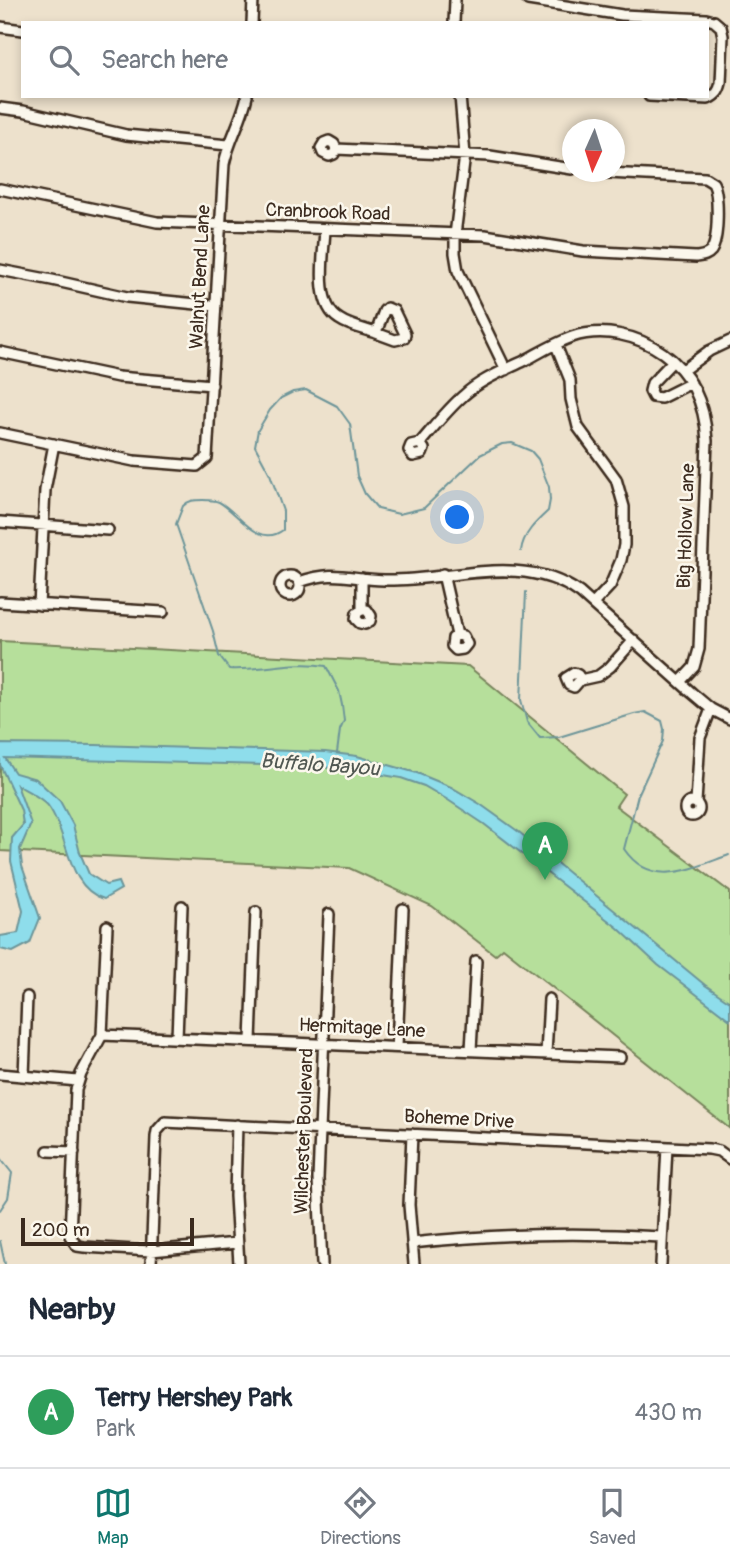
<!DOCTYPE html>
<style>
body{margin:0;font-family:Pangolin,sans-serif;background:#f2f2f3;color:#1f2937}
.compass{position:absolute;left:562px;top:119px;width:63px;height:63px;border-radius:50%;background:#fff;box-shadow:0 4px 10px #0003;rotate:183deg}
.scale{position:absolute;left:21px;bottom:18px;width:173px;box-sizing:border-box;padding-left:7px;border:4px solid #3b2a1e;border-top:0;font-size:19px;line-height:24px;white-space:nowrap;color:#3b2a1e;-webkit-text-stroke:5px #fbf7ec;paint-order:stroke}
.you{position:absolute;left:458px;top:518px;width:24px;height:24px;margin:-18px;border:5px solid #fff;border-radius:50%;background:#1a73e8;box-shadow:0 0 0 10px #1a73e833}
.badge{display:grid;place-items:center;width:46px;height:46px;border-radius:50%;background:#0f766e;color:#fff;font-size:23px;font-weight:700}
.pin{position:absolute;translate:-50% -58px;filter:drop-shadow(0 2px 4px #0008)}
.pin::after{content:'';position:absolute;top:37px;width:24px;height:21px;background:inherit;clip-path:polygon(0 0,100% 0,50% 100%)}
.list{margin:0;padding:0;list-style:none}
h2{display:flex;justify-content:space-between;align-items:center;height:91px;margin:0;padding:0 28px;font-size:30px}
h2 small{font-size:23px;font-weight:400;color:#747a83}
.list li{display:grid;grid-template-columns:46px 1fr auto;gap:21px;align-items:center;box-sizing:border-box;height:112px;padding:0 28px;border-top:2px solid #e0e1e3}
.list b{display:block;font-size:26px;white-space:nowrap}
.list p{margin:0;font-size:23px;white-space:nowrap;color:#747a83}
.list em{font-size:23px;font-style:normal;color:#747a83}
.icon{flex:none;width:38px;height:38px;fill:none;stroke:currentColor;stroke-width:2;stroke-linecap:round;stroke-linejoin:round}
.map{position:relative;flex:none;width:730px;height:1264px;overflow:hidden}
.search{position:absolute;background:#fff;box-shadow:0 4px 10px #0003;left:21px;right:21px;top:21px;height:77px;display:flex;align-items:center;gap:18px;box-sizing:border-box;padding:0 24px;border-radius:0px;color:#747a83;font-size:26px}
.sheet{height:203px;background:#fff}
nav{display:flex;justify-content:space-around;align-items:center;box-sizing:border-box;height:98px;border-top:2px solid #e0e1e3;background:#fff;font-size:19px;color:#747a83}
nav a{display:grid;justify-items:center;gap:4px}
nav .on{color:#0f766e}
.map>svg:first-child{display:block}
</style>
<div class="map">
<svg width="730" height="1264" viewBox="0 0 730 1264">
<rect width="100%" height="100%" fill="#ede1cc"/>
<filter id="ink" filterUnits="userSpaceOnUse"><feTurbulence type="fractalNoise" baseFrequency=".0143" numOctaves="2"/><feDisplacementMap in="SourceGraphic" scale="14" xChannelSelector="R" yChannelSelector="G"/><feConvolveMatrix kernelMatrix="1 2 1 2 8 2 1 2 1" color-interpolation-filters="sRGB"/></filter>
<g filter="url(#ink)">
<path fill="#b6df9b" stroke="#78845c" stroke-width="2" d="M0,641L468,666L624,794L616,806L730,892V1129L503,948L495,955L432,906L349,868L0,851Z"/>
<path fill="#8eddeb" stroke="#6d9599" stroke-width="2" d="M0,744L96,745L325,752L357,756L417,773L451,787L480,804L519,832L705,985L730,1002V1020L658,965L618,928L484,824L448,800L424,786L401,778L347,769L299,766L5,758L15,773L36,779L60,801L73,825L80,853L89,874L106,885L118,882L121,889L104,899C66,887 69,835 49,807C43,798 27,791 17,785L31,824L20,849L22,866L40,918L30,943L13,952L0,949V936L18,933L23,911L11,861L12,838L23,825L21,810L0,765Z"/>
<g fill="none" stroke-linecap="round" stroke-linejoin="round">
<path stroke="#6d9599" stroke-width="2" d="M526,592L521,700L527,722L540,738L559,737L634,714L645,712L662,721L664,729L663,741L638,795L624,849C652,890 692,868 729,855
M337,753L340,730L344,721L342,705L339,691L326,666C293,660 262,671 229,669L219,656L213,631L176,524L183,506C189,500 194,500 203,500C208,500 214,500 219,502C238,512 258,549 283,530V511L270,474L255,446L258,430L270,410L281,398L293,392L306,390L337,406L350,424L357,476L365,494L378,509L399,514L424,508L480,455L502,444L512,443L531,451L538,459L549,487L550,500L548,511C536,522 523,534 521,551
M0,1158L12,1173L8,1198L0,1210
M0,1241L5,1264"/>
<g stroke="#3b2a1e" stroke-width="14">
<path id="minor" d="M528,0L622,15L706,19L714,21L721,27L723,36L721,83C719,92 716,95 708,99L649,96
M252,23L253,0
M454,23L455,0
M0,27L23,30
M460,96L465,155L455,235V253L458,271L506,370
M0,108L23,111L126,135L228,145
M336,149L334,144L329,141L324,143L321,148L323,153L329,156L334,154L336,149L490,156L572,169
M0,189L157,222L485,235L583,251L696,257C702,256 707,256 711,251C719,240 719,194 713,183L705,178L588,172
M325,229C324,255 314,303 339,319C349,326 364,329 376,333
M0,270L52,280L127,297L216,306
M387,308L394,311L405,334L404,338L395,340L376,333L384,311Z
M556,345L570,380L571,399L578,427L616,479L624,507V545L621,560L610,586L593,604
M0,352L118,377L212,385
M673,361L652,383L650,391L653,397L661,398L691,383
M683,370L709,351L730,341
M0,433L134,461L197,466L207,458L224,164C229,140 242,120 247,96
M420,443L424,449L422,454L413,456L409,450L411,445L420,443C434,427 447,410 463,396C480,380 503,371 524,361C539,353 555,343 572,337C603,327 637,335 663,353C693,374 705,406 707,441L699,649L694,667L680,682
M0,522L108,530
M443,574L457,635L453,638L452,646L456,650L463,649L467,644L463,636L457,635
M280 586a10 10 0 1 1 20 0a10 10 0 1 1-20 0Z
M299,582C337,569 347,579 384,580C449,582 522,551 580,593L692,693L711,709L730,719
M0,602L163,612
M39,605L45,490L54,444
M362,610H367L371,616L370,621L365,624L360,623L356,619L357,613L362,610V578
M580,680L578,675L574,673L566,678L569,685L574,687L580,680L598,676L610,667L634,640
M685 809a7 7 0 1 1 14 0a7 7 0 1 1-14 0Z
M696,803L700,738L711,709
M107,926L102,1035L81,1074L76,1090L70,1236L77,1246L84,1247L151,1251L237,1243
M102,1035L620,1057
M177,1038L182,906
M251,1041L256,912
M397,1047L403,909
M471,1050L476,961
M546,1054L549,999
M0,1074L78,1081
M24,1076L27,997
M237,1125L235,1196L239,1264
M412,1134L409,1205L414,1264
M48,1151L74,1152
M412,1243C495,1234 578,1232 662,1237
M151,1264L156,1137L157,1131L165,1122L709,1149L719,1151L730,1159
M322,1264L318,1179L329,914
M661,1264L667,1147"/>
</g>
<use href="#minor" stroke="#fbf7ec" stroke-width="9"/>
</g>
</g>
<g text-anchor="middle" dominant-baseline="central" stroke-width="5" stroke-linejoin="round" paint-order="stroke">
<g font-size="19" fill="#3b2a1e" stroke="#fbf7ec">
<text transform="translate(328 212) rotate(2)">Cranbrook Road</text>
<text transform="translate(200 277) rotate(-87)">Walnut Bend Lane</text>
<text transform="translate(686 526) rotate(-88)">Big Hollow Lane</text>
<text transform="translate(362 1028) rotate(3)">Hermitage Lane</text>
<text transform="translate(459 1119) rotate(3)">Boheme Drive</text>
<text transform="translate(304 1131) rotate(-88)">Wilchester Boulevard</text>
</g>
<g font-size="21" font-style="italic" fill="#505751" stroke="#fbf7ec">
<text transform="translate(320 765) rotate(4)">Buffalo Bayou</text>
</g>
</g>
</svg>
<svg class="compass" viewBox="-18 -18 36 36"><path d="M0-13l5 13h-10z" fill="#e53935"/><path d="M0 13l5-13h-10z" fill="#747a83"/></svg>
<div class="scale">200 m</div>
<div class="you"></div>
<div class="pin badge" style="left:545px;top:880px;background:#2e9e5b">A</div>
<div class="search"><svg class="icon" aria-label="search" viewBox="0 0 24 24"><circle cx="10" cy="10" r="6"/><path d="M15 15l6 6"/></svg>Search here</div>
</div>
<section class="sheet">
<h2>Nearby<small></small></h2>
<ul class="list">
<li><span class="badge" style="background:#2e9e5b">A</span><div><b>Terry Hershey Park</b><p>Park</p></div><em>430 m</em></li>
</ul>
</section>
<nav>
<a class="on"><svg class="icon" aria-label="map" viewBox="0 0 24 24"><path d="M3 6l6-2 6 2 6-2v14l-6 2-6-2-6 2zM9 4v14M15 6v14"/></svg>Map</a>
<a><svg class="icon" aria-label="directions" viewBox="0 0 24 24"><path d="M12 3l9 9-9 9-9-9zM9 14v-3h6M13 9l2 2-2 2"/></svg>Directions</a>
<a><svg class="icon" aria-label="saved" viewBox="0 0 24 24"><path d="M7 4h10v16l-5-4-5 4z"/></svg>Saved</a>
</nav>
